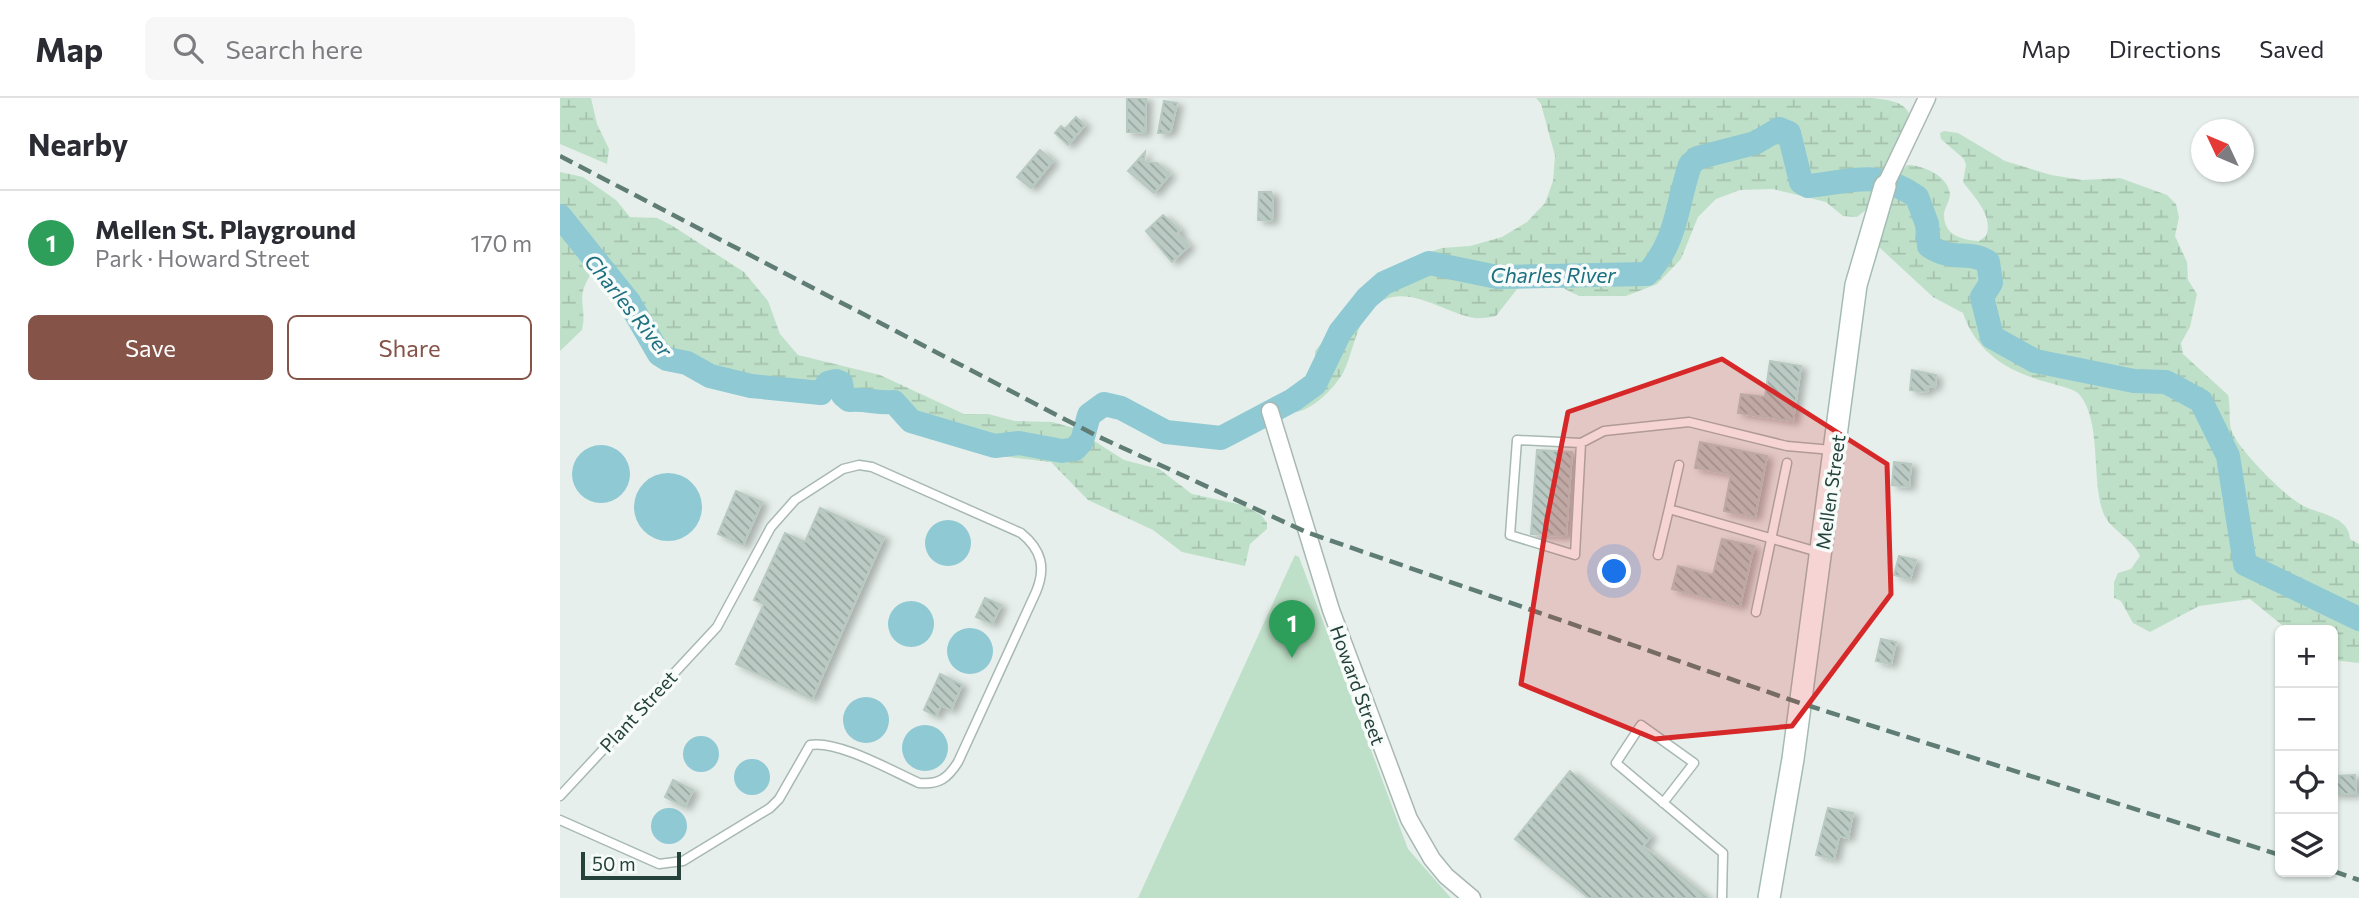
<!DOCTYPE html>
<meta charset="utf-8">
<style>
body{margin:0;font-family:Commissioner,sans-serif;background:#f7f7f7;color:#2b2b33}
.controls{position:absolute;right:21px;bottom:21px;display:grid;overflow:hidden;border-radius:10px;box-shadow:0 2px 5px #0004}
.controls button{width:63px;height:63px;display:grid;place-items:center;padding:0;border:0;border-bottom:2px solid #e1e1e2;background:#fff;color:#2b2b33;font:35px sans-serif}
.compass{position:absolute;left:1631px;top:21px;width:63px;height:63px;border-radius:50%;background:#fff;box-shadow:0 2px 5px #0004;rotate:314deg}
.scale{position:absolute;left:21px;bottom:18px;width:100px;box-sizing:border-box;padding-left:7px;border:4px solid #24423a;border-top:0;font-size:19px;line-height:24px;white-space:nowrap;color:#24423a;-webkit-text-stroke:5px #f7fbf9;paint-order:stroke}
.you{position:absolute;left:1055px;top:474px;width:24px;height:24px;margin:-18px;border:5px solid #fff;border-radius:50%;background:#1a73e8;box-shadow:0 0 0 10px #1a73e833}
.badge{display:grid;place-items:center;width:46px;height:46px;border-radius:50%;background:#855347;color:#fff;font-size:23px;font-weight:700}
.pin{position:absolute;translate:-50% -58px;filter:drop-shadow(0 2px 4px #0008)}
.pin::after{content:'';position:absolute;top:37px;width:24px;height:21px;background:inherit;clip-path:polygon(0 0,100% 0,50% 100%)}
.list{margin:0;padding:0;list-style:none}
h2{display:flex;justify-content:space-between;align-items:center;height:91px;margin:0;padding:0 28px;font-size:30px}
h2 small{font-size:23px;font-weight:400;color:#7c7c81}
.list li{display:grid;grid-template-columns:46px 1fr auto;gap:21px;align-items:center;box-sizing:border-box;height:105px;padding:0 28px;border-top:2px solid #e1e1e2}
.list b{display:block;font-size:26px;white-space:nowrap}
.list p{margin:0;font-size:23px;white-space:nowrap;color:#7c7c81}
.list em{font-size:23px;font-style:normal;color:#7c7c81}
.actions{display:flex;gap:14px;padding:21px 28px}
.actions a{flex:1;padding:16px 0;border:2px solid #855347;border-radius:10px;text-align:center;font-size:24px;color:#855347}
.actions .main{background:#855347;color:#fff}
.icon{flex:none;width:38px;height:38px;fill:none;stroke:currentColor;stroke-width:2;stroke-linecap:round;stroke-linejoin:round}
.map{position:relative;flex:none;width:1799px;height:800px;overflow:hidden}
header{display:flex;align-items:center;gap:42px;box-sizing:border-box;height:98px;padding:0 35px;background:#fff;border-bottom:2px solid #e1e1e2}
header strong{font-size:33px}
nav{display:flex;gap:38px;margin-inline-start:auto;font-size:24px}
.search{width:490px;height:63px;background:#f7f7f7;display:flex;align-items:center;gap:18px;box-sizing:border-box;padding:0 24px;border-radius:10px;color:#7c7c81;font-size:26px}
main{display:flex}
aside{flex:1;background:#fff}
.map>svg:first-child{display:block}
</style>
<header>
<strong>Map</strong>
<div class="search"><svg class="icon" aria-label="search" viewBox="0 0 24 24"><circle cx="10" cy="10" r="6"/><path d="M15 15l6 6"/></svg>Search here</div>
<nav><a>Map</a><a>Directions</a><a>Saved</a></nav>
</header>
<main>
<aside>
<h2>Nearby<small></small></h2>
<ul class="list">
<li><span class="badge" style="background:#2e9e5b">1</span><div><b>Mellen St. Playground</b><p>Park · Howard Street</p></div><em>170 m</em></li>
</ul>
<div class="actions"><a class="main">Save</a><a>Share</a></div>
</aside>
<div class="map">
<svg width="1799" height="800" viewBox="0 0 1799 800">
<defs>
<pattern id="wetland-marsh" width="20" height="14" patternUnits="userSpaceOnUse" patternTransform="scale(1.75)"><rect width="20" height="14" fill="#bfe0c8"/><path d="M1 5h8M5 5V1M11 12h8M15 12V8" fill="none" stroke="#a4c1ad"/></pattern>
<pattern id="building-back-hatch" width="6" height="6" patternUnits="userSpaceOnUse" patternTransform="scale(1.75)"><rect width="6" height="6" fill="#bbcac4"/><path d="M-1 5l2 2M0 0l6 6M5-1l2 2" fill="none" stroke="#98a6a0"/></pattern>
<filter id="shadow"><feDropShadow dx="5.5" dy="3" stdDeviation="3.5" flood-color="#0004"/></filter>
</defs>
<rect width="100%" height="100%" fill="#e6efeb"/>
<path fill="url(#wetland-marsh)" d="M0,0H31L37,26L49,51L47,66L0,46Z
M976,0H1312C1326,2 1342,2 1349,15L1330,71L1318,80L1308,110L1297,119L1283,118L1266,104L1213,91L1180,92L1156,101L1138,119L1121,161L1097,186L1066,198H1019L995,186H972L957,191L936,218C930,219 921,221 915,220C886,216 851,187 822,203C796,218 795,250 784,273C776,289 746,321 726,313L725,302L755,271V253L816,181L849,161L882,150L910,148L942,139L967,124L985,105L993,83L995,58L981,6Z
M1384,33L1398,35L1445,63L1491,77L1522,82L1560,80L1607,97L1616,106L1619,119L1615,138L1627,164L1628,182L1637,196L1630,229L1621,245L1623,256L1668,297C1671,308 1668,324 1672,334C1680,353 1722,395 1740,406C1756,416 1789,417 1790,441L1799,446V565L1773,562V532H1728L1690,501L1639,508L1590,534L1573,525L1561,503L1554,500V484L1558,475L1571,471L1580,458C1571,438 1550,433 1543,414C1531,381 1542,322 1519,296C1513,290 1499,288 1490,285C1449,274 1417,256 1403,215L1373,199L1319,149L1316,142L1334,82L1347,67C1362,67 1388,77 1390,96C1390,103 1384,110 1384,117C1384,138 1403,142 1419,143L1426,138C1434,118 1414,99 1403,84L1406,67L1404,61L1381,41L1380,35Z
M0,74L23,79L56,102L70,119L97,120L111,127L184,174L208,203L220,236L238,257L320,277L404,316H428L455,323L492,324L514,330L564,362L599,371L632,396L683,407L701,417L707,425V431L690,446L685,468L622,454L593,432L528,402L491,364L431,357L319,301L210,288L121,264L102,252L60,194L33,173C13,202 28,206 22,232L0,253Z"/>
<path fill="#bfe0c8" d="M735,457L739,459L848,751L891,800H578Z"/>
<path fill="#8ec9d4" d="M12 376a29 29 0 1 1 58 0a29 29 0 1 1-58 0Z
M74 409a34 34 0 1 1 68 0a34 34 0 1 1-68 0Z
M365 445a23 23 0 1 1 46 0a23 23 0 1 1-46 0Z
M328 526a23 23 0 1 1 46 0a23 23 0 1 1-46 0Z
M387 553a23 23 0 1 1 46 0a23 23 0 1 1-46 0Z
M283 622a23 23 0 1 1 46 0a23 23 0 1 1-46 0Z
M342 650a23 23 0 1 1 46 0a23 23 0 1 1-46 0Z
M123 656a18 18 0 1 1 36 0a18 18 0 1 1-36 0Z
M174 679a18 18 0 1 1 36 0a18 18 0 1 1-36 0Z
M91 728a18 18 0 1 1 36 0a18 18 0 1 1-36 0Z"/>
<g fill="none" stroke-linecap="round" stroke-linejoin="round">
<path stroke="#8ec9d4" stroke-width="24" d="M0,118L69,204L99,256L107,261L127,265L150,278L191,288L261,295L268,285L276,283L281,285L283,297L289,302C306,300 317,306 334,304L351,323L408,340L435,348L459,345L502,353L515,351L522,343L529,317L544,306L561,310L606,334L661,340L733,302L755,286L780,234L807,200L824,185L869,165L937,179L1087,176C1118,142 1116,108 1130,67L1137,60L1195,45L1219,31L1229,35L1241,84L1248,88C1292,84 1316,70 1357,99L1367,126L1369,148C1393,164 1409,152 1428,164L1431,185L1422,199L1432,239L1475,263L1574,283L1606,284L1641,303L1668,358L1685,466L1799,521"/>
</g>
<path fill="url(#building-back-hatch)" stroke="#b8c9c2" stroke-width="2" filter="url(#shadow)" d="M567,0H586L585,35L567,34Z
M604,3L617,5L611,32L608,35H598Z
M516,19L525,27L508,47L495,35L501,28L505,31Z
M480,52L493,63L471,90L457,79Z
M585,54L584,64L597,65L610,76L594,95L568,73Z
M699,94H711L713,98L712,123L698,122Z
M603,117L620,132L617,135L629,148L612,164L586,133Z
M1210,263L1241,268L1233,323L1178,315L1181,296L1205,299Z
M1352,272L1376,277L1375,289L1368,288L1367,294L1350,292Z
M1140,344L1207,358L1195,419L1164,413L1171,376L1135,370Z
M977,352L1012,354L1006,438L971,436Z
M1334,364L1351,366L1349,389L1332,387Z
M176,393L202,404L183,447L158,436Z
M260,410L324,439L252,601L176,566L204,506L194,502L225,435L245,444Z
M1162,441L1194,448L1180,508L1112,491L1118,468L1153,477Z
M1339,458L1356,462L1350,481L1334,477Z
M425,500L441,507L432,526L416,519Z
M1321,541L1336,544L1331,566L1316,563Z
M380,576L402,587L391,612L381,607L376,618L364,612Z
M1010,673L1091,738L1083,748L1148,800H1029L955,741Z
M1795,677L1796,696H1773V678Z
M113,682L133,692L125,709L105,699Z
M1268,710L1293,715L1288,740L1279,738L1274,761L1256,757Z"/>
<g fill="none" stroke-linecap="round" stroke-linejoin="round">
<g stroke="#a8b8b2" stroke-width="11">
<path id="lane" d="M1021,345L957,342L950,437L1015,457L1021,345L1044,333L1129,324L1227,348L1272,352
M1119,367L1109,411L1258,454
M1098,457L1109,411
M1196,514L1227,365
M0,698L157,529L211,429L235,402L283,371L299,367L312,369L461,435C482,452 486,470 476,494L398,664C388,680 379,687 359,685C332,673 278,642 250,647L219,701L210,710L123,763L99,766L0,722
M1103,705L1134,665L1081,627L1056,665L1163,755L1162,800"/>
</g>
<g stroke="#a8b8b2" stroke-width="19">
<path id="street" d="M1325,88L1367,0
M710,313L771,512L849,721L872,761L886,778L912,800"/>
</g>
<g stroke="#a4bbb3" stroke-width="24">
<path id="secondary" d="M1209,800L1233,661L1296,187L1325,88"/>
</g>
<use href="#lane" stroke="#fff" stroke-width="8"/>
<use href="#street" stroke="#fff" stroke-width="16"/>
<use href="#secondary" stroke="#fff" stroke-width="21"/>
<path stroke="#5f7d75" stroke-width="4.5" stroke-dasharray="14 7" stroke-linecap="butt" d="M0,58L537,338L746,434L1240,605L1720,757
M1773,773L1799,782"/>
</g>
<path fill="#d62828" fill-opacity="0.2" stroke="#d62828" stroke-width="5" stroke-linejoin="round" d="M1162,261L1327,366L1331,496L1232,628L1095,641L961,586L987,421L1008,314Z"/>
<g text-anchor="middle" dominant-baseline="central" stroke-width="7" stroke-linejoin="round" paint-order="stroke">
<g font-size="19" fill="#24423a" stroke="#f7fbf9">
<text transform="translate(1270 394) rotate(-82)">Mellen Street</text>
<text transform="translate(798 587) rotate(70)">Howard Street</text>
<text transform="translate(78 613) rotate(-47)">Plant Street</text>
</g>
<g font-size="21" font-style="italic" fill="#1c6f80" stroke="#f7fbf9">
<text x="993" y="176">Charles River</text>
<text transform="translate(69 207) rotate(51)">Charles River</text>
</g>
</g>
</svg>
<div class="controls">
<button>+</button>
<button>−</button>
<button><svg class="icon" aria-label="locate" viewBox="0 0 24 24"><circle cx="12" cy="12" r="6"/><path d="M12 2v4M12 18v4M2 12h4M18 12h4"/></svg></button>
<button><svg class="icon" aria-label="layers" viewBox="0 0 24 24"><path d="M12 4l9 5-9 5-9-5zM3 14l9 5 9-5"/></svg></button>
</div>
<svg class="compass" viewBox="-18 -18 36 36"><path d="M0-13l5 13h-10z" fill="#e53935"/><path d="M0 13l5-13h-10z" fill="#7c7c81"/></svg>
<div class="scale">50 m</div>
<div class="you"></div>
<div class="pin badge" style="left:732px;top:560px;background:#2e9e5b">1</div>
</div>
</main>
